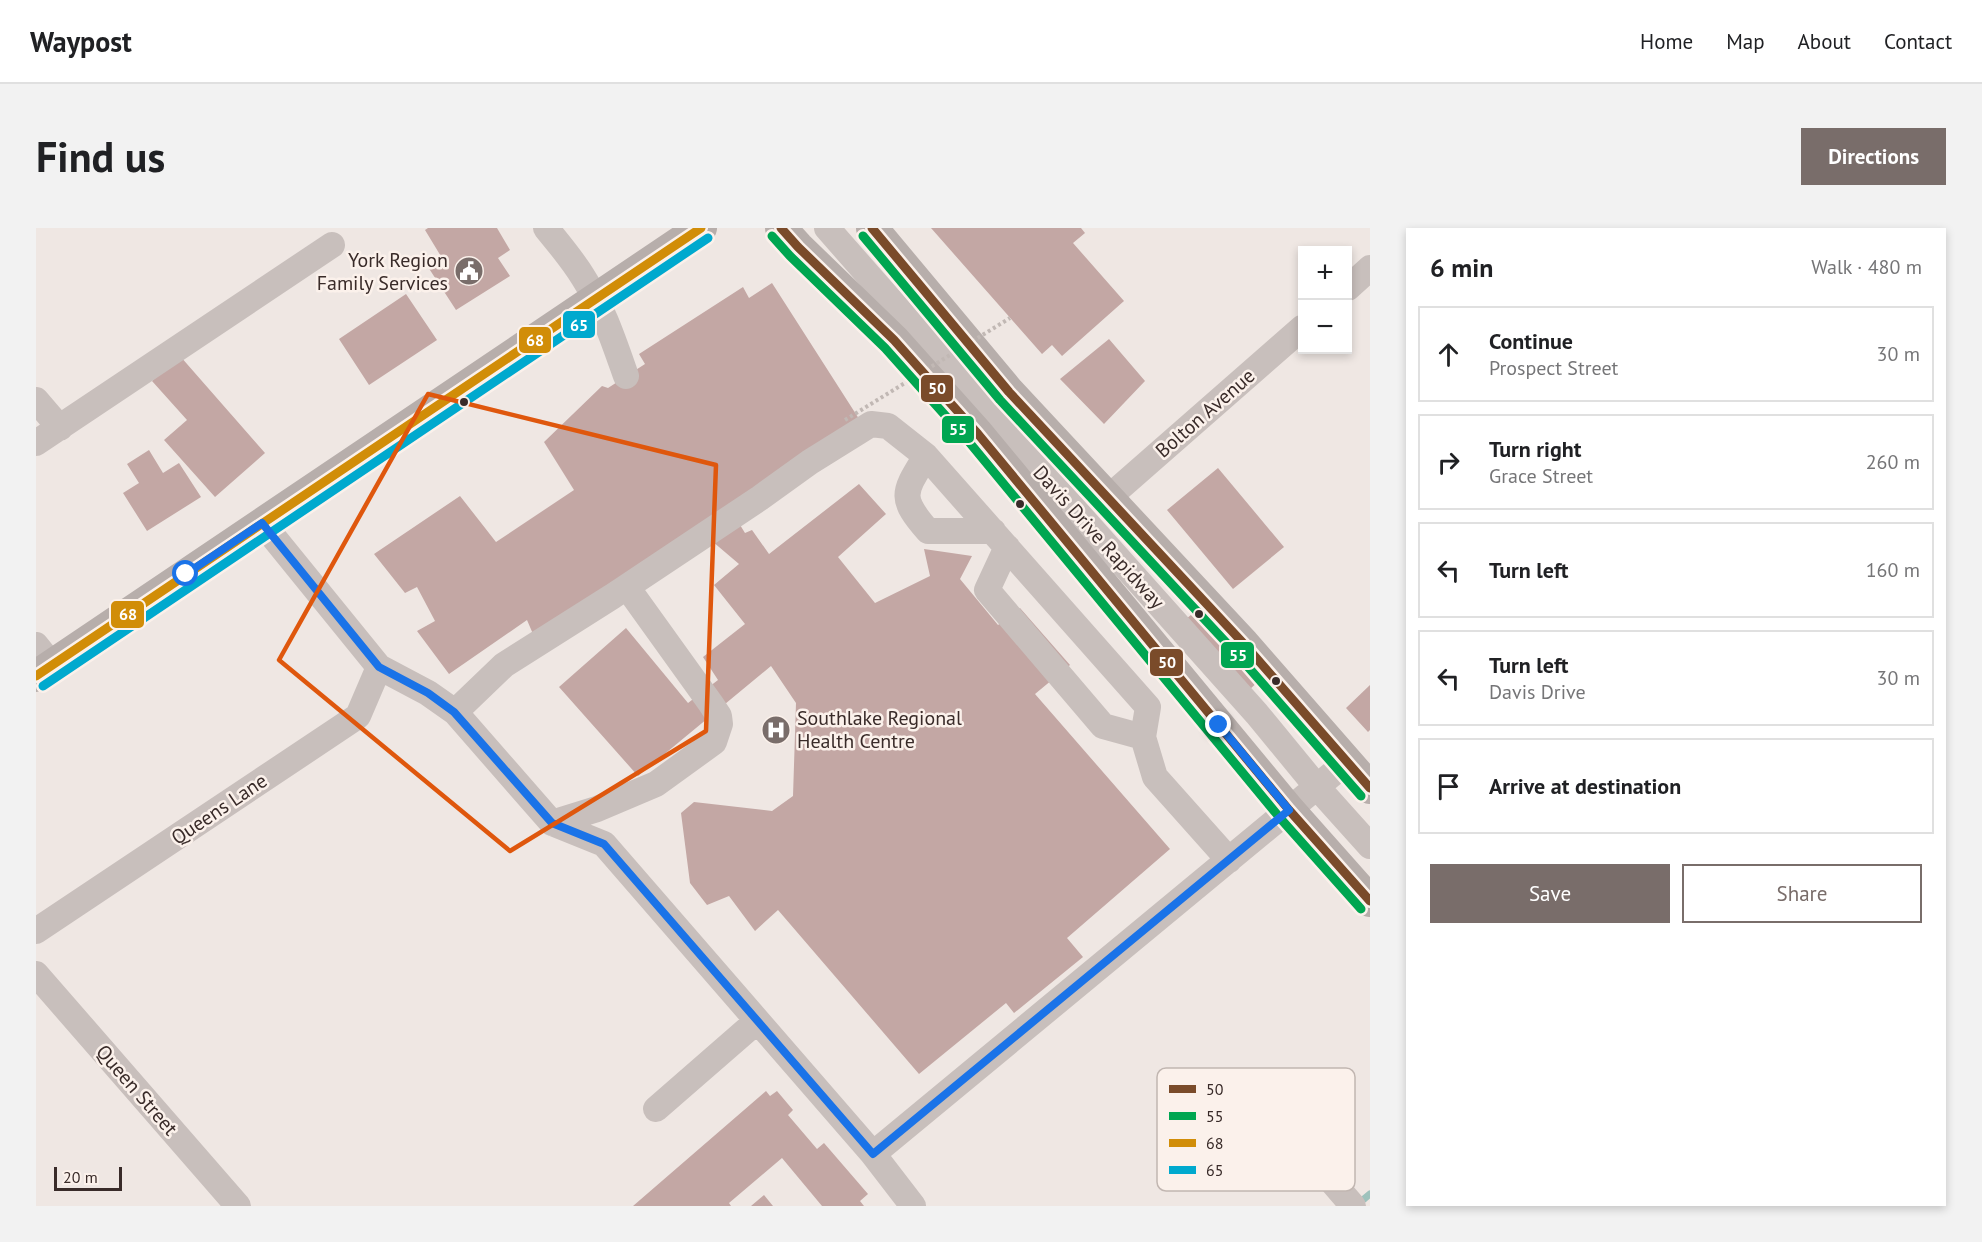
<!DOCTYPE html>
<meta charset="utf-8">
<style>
body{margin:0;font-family:"PT Sans",sans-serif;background:#f2f2f2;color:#202124}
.controls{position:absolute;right:18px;top:18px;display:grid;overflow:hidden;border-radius:0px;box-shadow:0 3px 9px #0003}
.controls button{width:54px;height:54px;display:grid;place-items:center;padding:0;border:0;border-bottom:2px solid #e0e0e0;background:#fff;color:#202124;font:30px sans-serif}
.scale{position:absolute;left:18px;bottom:15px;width:68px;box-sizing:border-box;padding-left:6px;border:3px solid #392b29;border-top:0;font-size:16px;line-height:21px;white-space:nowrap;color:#392b29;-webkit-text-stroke:4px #fbf1eb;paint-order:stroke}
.stop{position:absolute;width:18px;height:18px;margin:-14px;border:4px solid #1a73e8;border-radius:50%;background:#fff}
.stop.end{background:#1a73e8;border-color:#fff;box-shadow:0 2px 6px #0008}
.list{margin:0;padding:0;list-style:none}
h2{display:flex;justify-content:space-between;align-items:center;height:78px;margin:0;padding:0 24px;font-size:26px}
h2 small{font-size:20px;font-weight:400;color:#757577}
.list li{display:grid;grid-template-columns:39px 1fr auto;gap:18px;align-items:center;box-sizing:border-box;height:96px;margin:0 12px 12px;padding:0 12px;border:2px solid #e0e0e0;border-radius:0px}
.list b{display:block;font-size:22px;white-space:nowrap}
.list p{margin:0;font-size:20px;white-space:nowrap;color:#757577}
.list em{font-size:20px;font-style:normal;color:#757577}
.actions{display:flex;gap:12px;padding:18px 24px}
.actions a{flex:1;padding:14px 0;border:2px solid #796d6a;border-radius:0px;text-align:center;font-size:21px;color:#796d6a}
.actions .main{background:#796d6a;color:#fff}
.icon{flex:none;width:33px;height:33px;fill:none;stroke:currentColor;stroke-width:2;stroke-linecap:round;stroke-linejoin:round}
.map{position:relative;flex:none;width:1334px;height:978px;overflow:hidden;border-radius:0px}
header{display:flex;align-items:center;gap:36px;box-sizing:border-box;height:84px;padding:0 30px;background:#fff;border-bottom:2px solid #e0e0e0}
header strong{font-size:28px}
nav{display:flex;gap:33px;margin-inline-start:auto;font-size:21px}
.intro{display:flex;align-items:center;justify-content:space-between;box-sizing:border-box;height:144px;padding:0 36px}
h1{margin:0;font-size:42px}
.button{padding:15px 27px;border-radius:0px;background:#796d6a;color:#fff;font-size:21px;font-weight:700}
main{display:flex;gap:36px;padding:0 36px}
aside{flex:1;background:#fff;border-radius:0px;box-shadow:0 3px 9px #0003}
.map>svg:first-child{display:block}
</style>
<header>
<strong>Waypost</strong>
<nav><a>Home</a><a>Map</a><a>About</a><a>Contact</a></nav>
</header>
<div class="intro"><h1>Find us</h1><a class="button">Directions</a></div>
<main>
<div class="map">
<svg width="1334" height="978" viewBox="0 0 1334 978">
<rect width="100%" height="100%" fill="#efe7e3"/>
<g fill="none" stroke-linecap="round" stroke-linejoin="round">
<path stroke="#9ec2bc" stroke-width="7" d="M1328,971L1334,966"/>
</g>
<path fill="#c3a7a4" d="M392,0H461L474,22L462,30L474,48L420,82L392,39L406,30L389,2Z
M895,0H1045L1049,5L1037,15L1088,73L1026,128L1016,117L1006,126Z
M736,55L825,194L693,279L709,305L716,302L733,326L823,256L850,286L802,329L839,375L894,348L888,321L936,328L924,351L962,397L984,380L1034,437L999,466L1134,621L1031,710L1047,729L978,785L970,775L883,846L742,682L719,703L693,668L671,677L654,655L645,585L658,574L736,583L757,568L760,475L735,438L602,548L523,459L590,400L652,475L682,452L667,429L709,396L678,357L703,336L663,302L497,406L491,392L413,446L381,403L399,393L381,359L369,365L338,326L424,268L460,314L538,262L508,214L566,158L572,160L609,136L603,126L707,59L713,70Z
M370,66L401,112L333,157L303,111Z
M1073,111L1109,153L1068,196L1024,151Z
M144,128L229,225L179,269L128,212L151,192L116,153Z
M113,222L127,245L143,235L165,269L111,303L87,265L103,255L91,236Z
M1182,240L1248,319L1197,361L1131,282Z
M1161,382L1224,452L1213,462L1150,391Z
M1334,457V502L1332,504L1310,480Z
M730,863L734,868L741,863L757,882L752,887L781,921L788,915L832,966L824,973L828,978H786L746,930L693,975L695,978H597Z
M728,967L737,978H715Z"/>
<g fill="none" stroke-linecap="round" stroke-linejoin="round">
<path stroke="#c8bfbc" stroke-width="26" d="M510,0C523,16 536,31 547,49C567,80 578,114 590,148
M791,0L1005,244L1221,486L1281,559L1334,618
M1312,60L1334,40
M0,172L24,200
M0,215L296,17
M890,228C868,264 862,269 892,303H957
M1072,270L1266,100
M226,295L343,439L392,465L419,484L516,595L568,616L837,926L877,978
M971,319L951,362L1067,498L1107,509
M0,417L16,437
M419,484L468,437L577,368L724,270L774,234L835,196L852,198L890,228L1112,479L1107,509L1119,549L1193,632
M516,595L561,581L620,556L678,514L684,496L683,488L675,476L591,359
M0,703L322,488L343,439
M0,746L202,978
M620,881L721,793
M1255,906L1317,978
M837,926L1312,533"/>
<path stroke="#b7aeab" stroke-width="32" d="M745,0L762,19L858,112L942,206L1253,582L1334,673
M836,0L973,164L1208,416L1334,560
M0,448L665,0"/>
<path stroke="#c1b8b4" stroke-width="4" stroke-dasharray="3 3" stroke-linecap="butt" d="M809,192L974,90"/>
<g stroke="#fbf1eb" stroke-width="14">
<path id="bus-1" d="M745,0L762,19L858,112L942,206L1253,582L1334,673
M836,0L973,164L1208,416L1334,560"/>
</g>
<g stroke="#fbf1eb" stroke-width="14">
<path id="bus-2" d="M736,8L754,28L849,120L933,214L1244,590L1325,681
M827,8L964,172L1199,424L1325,568"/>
</g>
<g stroke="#fbf1eb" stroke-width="14">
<path id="bus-3" d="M0,448L665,0"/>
</g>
<g stroke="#fbf1eb" stroke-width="14">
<path id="bus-4" d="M7,458L672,10"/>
</g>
<use href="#bus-1" stroke="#7a4b2a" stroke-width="9"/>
<use href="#bus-2" stroke="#00a651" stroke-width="9"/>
<use href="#bus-3" stroke="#d18d08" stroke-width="9"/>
<use href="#bus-4" stroke="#00a9ce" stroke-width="9"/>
</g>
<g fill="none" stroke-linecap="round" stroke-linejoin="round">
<path stroke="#1a73e8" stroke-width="8" d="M150,346L226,295L343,439L392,465L418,484L516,595L568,616L837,926L1253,582L1183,497"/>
</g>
<path fill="none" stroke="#df570d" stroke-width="4.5" stroke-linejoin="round" d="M392,166L680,237L670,503L474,623L243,432Z"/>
<defs>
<g id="civic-disc" transform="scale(1.5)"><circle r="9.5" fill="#796d6a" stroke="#fbf1eb"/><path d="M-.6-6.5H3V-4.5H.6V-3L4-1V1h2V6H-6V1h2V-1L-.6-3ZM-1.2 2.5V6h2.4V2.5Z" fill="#fff"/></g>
<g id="hospital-disc" transform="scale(1.5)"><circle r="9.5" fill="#796d6a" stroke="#fbf1eb"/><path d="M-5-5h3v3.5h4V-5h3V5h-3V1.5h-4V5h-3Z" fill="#fff"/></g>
</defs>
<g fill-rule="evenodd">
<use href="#civic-disc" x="433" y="43"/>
<use href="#hospital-disc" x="740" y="502"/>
</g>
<g fill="#392b29" stroke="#fbf1eb" stroke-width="2">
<circle cx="428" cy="174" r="5"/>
<circle cx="984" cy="276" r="5"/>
<circle cx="1163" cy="386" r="5"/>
<circle cx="1240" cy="453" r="5"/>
</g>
<g text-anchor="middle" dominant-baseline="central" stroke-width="5" stroke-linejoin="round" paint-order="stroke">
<g font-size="20" fill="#392b29" stroke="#fbf1eb" text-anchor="end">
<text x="412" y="32">York Region<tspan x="412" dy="23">Family Services</tspan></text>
<text x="761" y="490" text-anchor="start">Southlake Regional<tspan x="761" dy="23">Health Centre</tspan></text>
</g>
<g font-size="20" fill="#392b29" stroke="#fbf1eb">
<text transform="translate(1169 185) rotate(-41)">Bolton Avenue</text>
<text transform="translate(1063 309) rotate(48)">Davis Drive Rapidway</text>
<text transform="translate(183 581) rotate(-34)">Queens Lane</text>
<text transform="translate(101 862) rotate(49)">Queen Street</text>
</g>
</g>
<rect x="1121" y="840" width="198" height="123" rx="9" fill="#fbf1eb" stroke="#c1b6b1" stroke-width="1.5"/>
<rect x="1133" y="857" width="27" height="8" fill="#7a4b2a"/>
<rect x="1133" y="884" width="27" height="8" fill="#00a651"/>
<rect x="1133" y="911" width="27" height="8" fill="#d18d08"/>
<rect x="1133" y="938" width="27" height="8" fill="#00a9ce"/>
<g font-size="16" fill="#392b29">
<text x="1170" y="867">50</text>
<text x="1170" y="894">55</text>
<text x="1170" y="921">68</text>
<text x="1170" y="948">65</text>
</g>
<g stroke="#fbf1eb" stroke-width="2">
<rect x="526" y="82" width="34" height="29" rx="6" fill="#00a9ce"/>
<rect x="482" y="98" width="34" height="28" rx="6" fill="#d18d08"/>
<rect x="884" y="146" width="34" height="29" rx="6" fill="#7a4b2a"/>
<rect x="905" y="187" width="34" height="29" rx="6" fill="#00a651"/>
<rect x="74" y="372" width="35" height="29" rx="6" fill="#d18d08"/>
<rect x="1184" y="413" width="35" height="28" rx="6" fill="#00a651"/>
<rect x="1113" y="420" width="35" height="29" rx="6" fill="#7a4b2a"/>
</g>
<g font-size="16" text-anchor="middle" font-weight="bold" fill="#fff">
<text x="543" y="103">65</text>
<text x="499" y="118">68</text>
<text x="901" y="166">50</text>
<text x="922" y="207">55</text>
<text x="92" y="392">68</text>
<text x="1202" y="433">55</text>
<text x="1131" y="440">50</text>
</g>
</svg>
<div class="controls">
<button>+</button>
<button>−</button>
</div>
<div class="scale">20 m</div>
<div class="stop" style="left:150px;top:346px"></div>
<div class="stop end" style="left:1183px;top:497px"></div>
</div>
<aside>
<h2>6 min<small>Walk · 480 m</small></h2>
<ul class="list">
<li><svg class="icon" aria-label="ahead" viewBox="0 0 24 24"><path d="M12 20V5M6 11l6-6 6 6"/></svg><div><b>Continue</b><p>Prospect Street</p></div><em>30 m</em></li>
<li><svg class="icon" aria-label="right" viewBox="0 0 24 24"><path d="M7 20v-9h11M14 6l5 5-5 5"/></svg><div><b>Turn right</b><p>Grace Street</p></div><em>260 m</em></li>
<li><svg class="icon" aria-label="left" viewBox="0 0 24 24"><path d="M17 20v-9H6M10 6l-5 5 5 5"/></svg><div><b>Turn left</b></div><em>160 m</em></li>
<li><svg class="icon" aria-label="left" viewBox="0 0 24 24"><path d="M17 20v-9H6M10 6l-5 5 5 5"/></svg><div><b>Turn left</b><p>Davis Drive</p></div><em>30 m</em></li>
<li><svg class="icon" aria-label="arrive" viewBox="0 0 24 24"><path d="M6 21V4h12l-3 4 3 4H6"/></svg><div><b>Arrive at destination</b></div></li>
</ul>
<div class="actions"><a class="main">Save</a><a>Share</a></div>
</aside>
</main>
